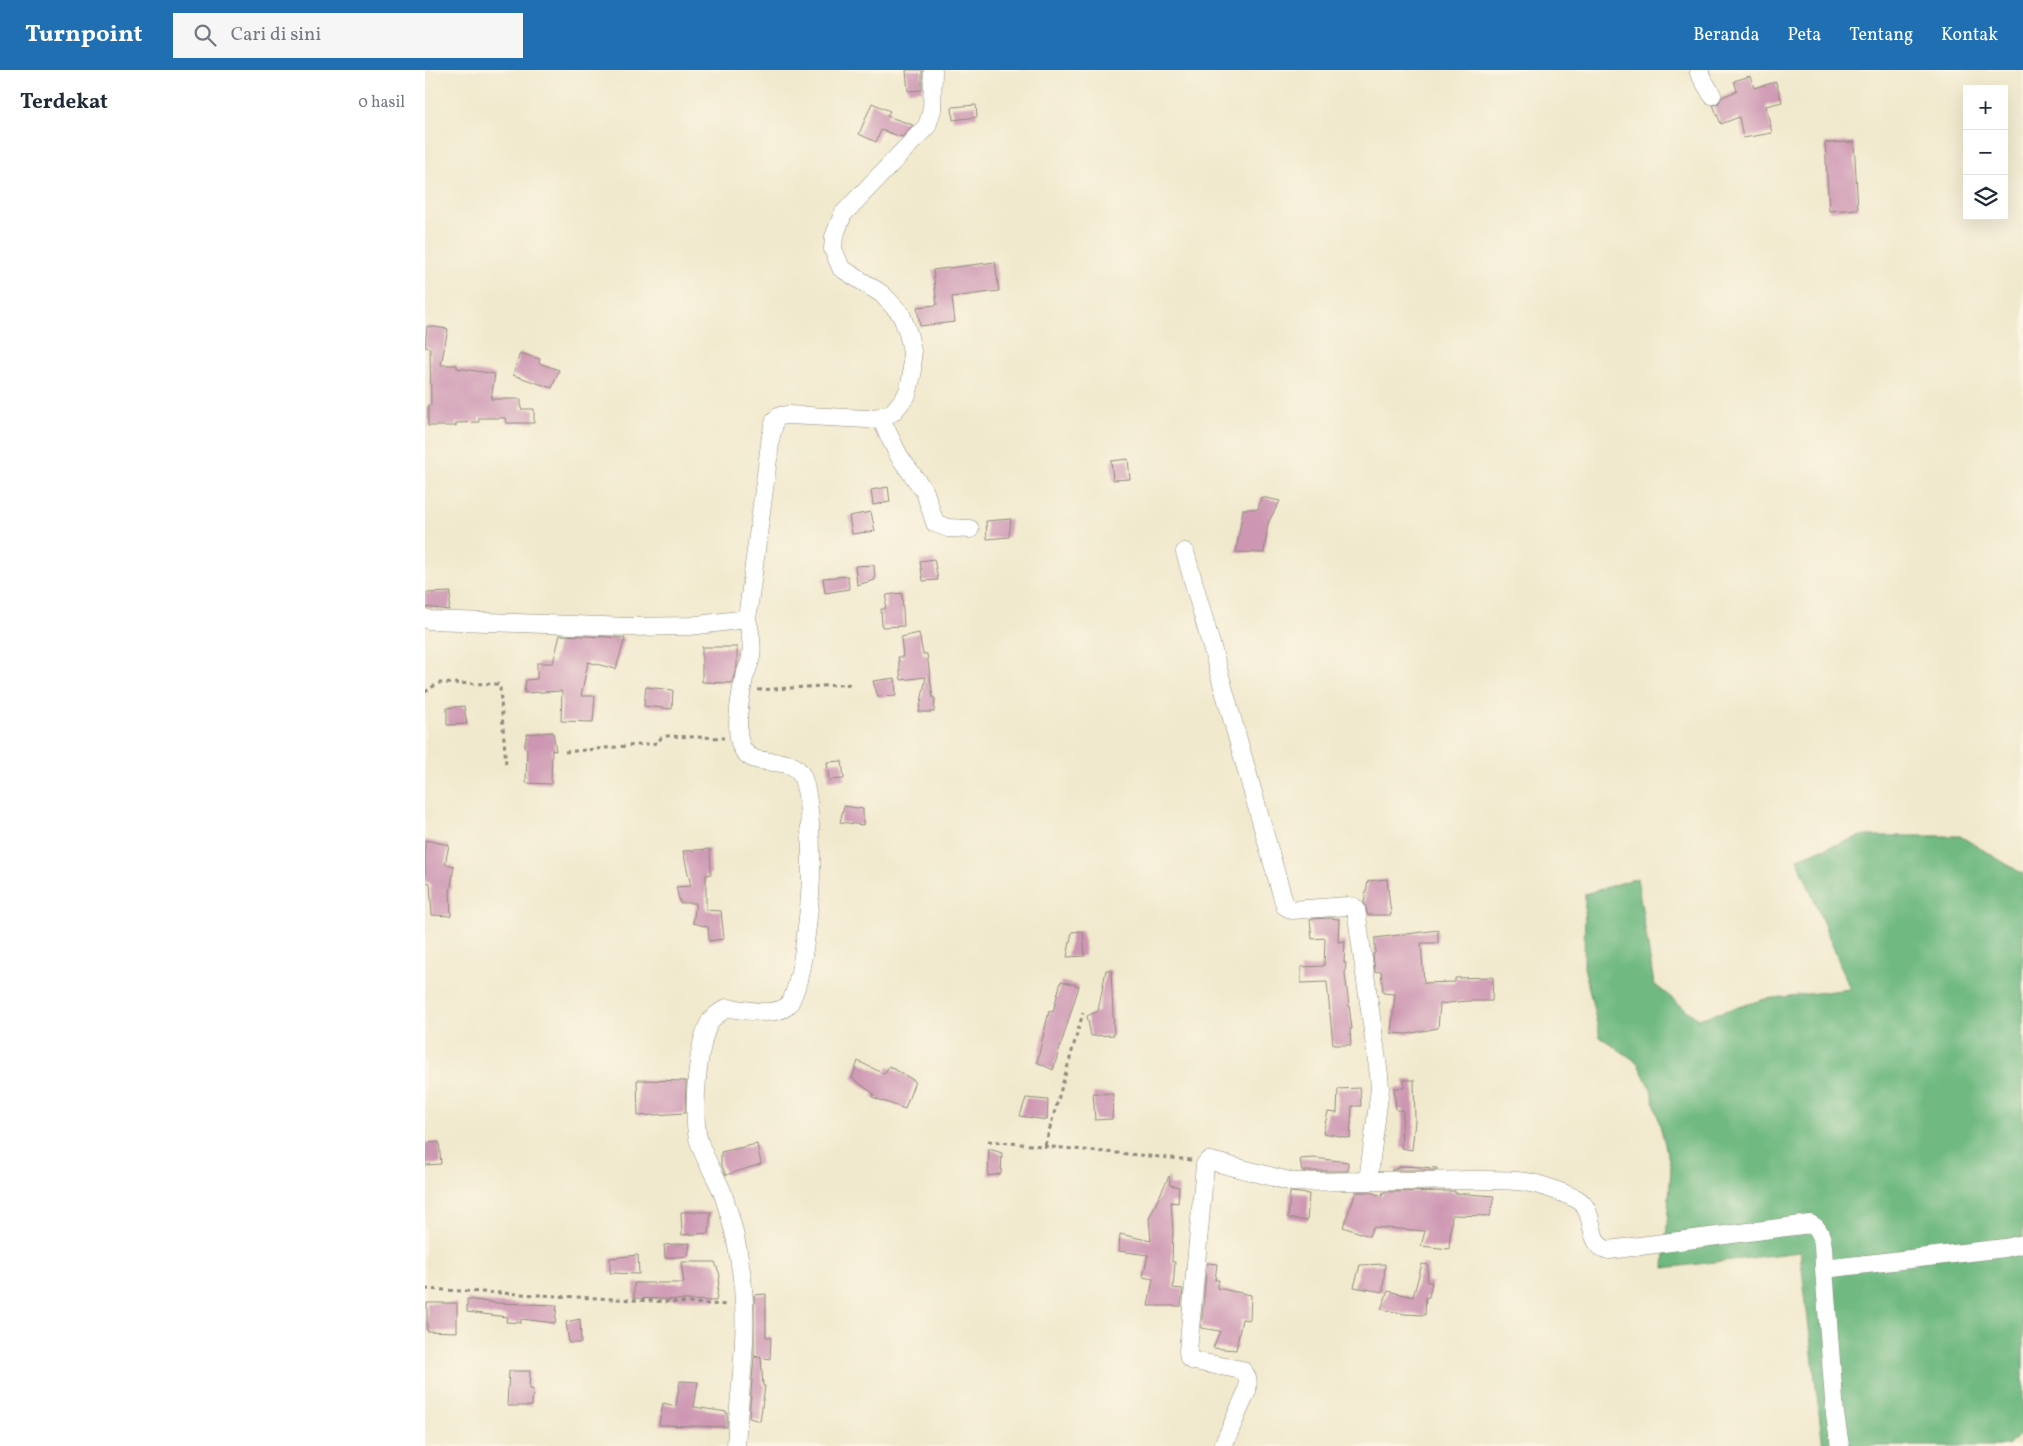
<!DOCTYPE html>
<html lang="id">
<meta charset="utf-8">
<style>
body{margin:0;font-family:Vollkorn,serif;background:#f6f6f7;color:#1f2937}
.controls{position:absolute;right:15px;top:15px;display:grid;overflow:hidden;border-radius:0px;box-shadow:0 5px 20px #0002}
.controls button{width:45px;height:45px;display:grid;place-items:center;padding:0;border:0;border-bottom:1px solid #e0e1e3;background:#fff;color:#1f2937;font:25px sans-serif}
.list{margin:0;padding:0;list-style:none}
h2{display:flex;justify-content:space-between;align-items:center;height:65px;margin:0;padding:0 20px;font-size:21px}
h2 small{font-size:16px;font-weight:400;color:#747a83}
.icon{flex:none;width:28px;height:28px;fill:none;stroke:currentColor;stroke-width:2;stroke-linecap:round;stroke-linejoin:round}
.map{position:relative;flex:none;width:1598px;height:1376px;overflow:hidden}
header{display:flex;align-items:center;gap:30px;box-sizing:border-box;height:70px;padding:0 25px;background:#1f6fb2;color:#fff}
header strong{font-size:24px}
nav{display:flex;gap:28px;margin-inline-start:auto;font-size:18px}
.search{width:350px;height:45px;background:#f6f6f7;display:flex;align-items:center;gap:12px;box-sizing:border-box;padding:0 18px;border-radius:0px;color:#747a83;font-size:19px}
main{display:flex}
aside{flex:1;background:#fff}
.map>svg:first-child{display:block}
</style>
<header>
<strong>Turnpoint</strong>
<div class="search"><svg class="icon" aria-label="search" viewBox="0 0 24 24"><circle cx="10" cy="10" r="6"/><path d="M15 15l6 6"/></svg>Cari di sini</div>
<nav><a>Beranda</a><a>Peta</a><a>Tentang</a><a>Kontak</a></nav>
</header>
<main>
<aside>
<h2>Terdekat<small>0 hasil</small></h2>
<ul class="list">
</ul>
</aside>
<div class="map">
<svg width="1598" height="1376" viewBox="0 0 1598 1376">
<rect width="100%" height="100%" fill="#fcf5e5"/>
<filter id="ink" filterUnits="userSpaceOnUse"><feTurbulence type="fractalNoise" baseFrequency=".02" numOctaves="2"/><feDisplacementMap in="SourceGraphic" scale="10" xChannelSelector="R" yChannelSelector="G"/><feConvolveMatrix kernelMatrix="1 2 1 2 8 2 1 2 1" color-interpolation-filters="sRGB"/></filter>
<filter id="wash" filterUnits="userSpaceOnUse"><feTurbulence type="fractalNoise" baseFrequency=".0096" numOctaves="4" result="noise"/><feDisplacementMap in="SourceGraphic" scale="20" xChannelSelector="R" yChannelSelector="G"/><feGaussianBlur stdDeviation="1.12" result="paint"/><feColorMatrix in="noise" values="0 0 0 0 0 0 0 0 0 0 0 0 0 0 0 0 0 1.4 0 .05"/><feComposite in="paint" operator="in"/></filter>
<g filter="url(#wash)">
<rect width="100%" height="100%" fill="#f1e9cd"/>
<path fill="#6fb981" stroke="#4d7256" d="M1436,766H1535L1598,804V1360L1583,1376H1398L1375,1182L1239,1198L1246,1098L1226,1020L1212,992L1175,967L1159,897L1160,824L1212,808L1229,914L1273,949L1340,929L1425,919L1372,788Z"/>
<g id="blocks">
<path fill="#cd96b2" d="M481,0H497V20L483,21Z
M1325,6L1329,18L1351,12L1357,32L1341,36L1347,63L1318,68L1314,47L1296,54L1288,35L1293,34L1297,27L1312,21L1309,11Z
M447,33L465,41L462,46L488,55L477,67L456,60L451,72L434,64Z
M551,35L552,47L528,50L527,37Z
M1429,72L1433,139L1404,141L1400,73Z
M570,192L574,221L527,227L530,252L495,256L492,237L512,235L508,200Z
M2,256L23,259L16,295H32V298L70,304L66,329H96V339H109V353H81L80,348H54V352L31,353V356H3V335H6L5,278L0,277Z
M95,283L115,289L114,293L134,300L127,318L88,305Z
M703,389L705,409L688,410L686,391Z
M463,417L465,432L448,435L446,420Z
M836,427L855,431L843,453L839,483L811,482L818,439H833Z
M446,442L450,461L427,464L424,446Z
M586,449L584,467L562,469L561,451Z
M509,489L513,510L498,511L495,491Z
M449,495L450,510L432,515L430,496Z
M423,506L424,519L400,523L398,508Z
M26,522L24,540L0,537V523Z
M477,523L479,556L457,557L456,539H460L462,525Z
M494,563L498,584H502L508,628H510L509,642H494L501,607L476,610L473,587H478L476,567Z
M135,565L200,568L191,599L163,592L156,626H170L168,652L136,651L137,621L99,623L101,610L112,609V593H128Z
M277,577H312V596L307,613L277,612Z
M470,608L471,626L453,627L448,611Z
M221,617L248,620L247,639L219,636Z
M39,636L42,654L22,655V638Z
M128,662L131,681L127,680L126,714L101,713L102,678H99L102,664Z
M417,691L419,709L404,710L402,692Z
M419,736L438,739V755L415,752Z
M0,770L24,775L20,794L29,796L25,823L26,846L7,845L5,813L0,812Z
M285,779L286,804L281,805V840L296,841L299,869L284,871L283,857L268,853L271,833H255L251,817L266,816L258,781Z
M962,809L966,845H943L939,832L943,811Z
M904,848L914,849L913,872L920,871L919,893H921L920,904L927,959H925L926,975H908L902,912L876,913V897L899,896L900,868L887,869L885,849Z
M1013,860V873H996L999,913L1030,912V908L1068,907L1067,931H1042L1015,934L1013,958L982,964L966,963L970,924L958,923L956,901L950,902L948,884L950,883V868Z
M658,861L660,886L642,887L647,862Z
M681,900H686L689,965L666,966L662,946L673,941Z
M636,911L654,916L628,1000L612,992L624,941L628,942Z
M433,991L459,1004L464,996L490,1011L480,1039L447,1027L449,1024L427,1008Z
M212,1010L261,1011L260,1043L213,1046Z
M979,1010H989L990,1051L987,1080L976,1078L978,1040H971L969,1018H979Z
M935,1018L936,1036H927L925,1068L898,1063L903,1042L912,1043L913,1019Z
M668,1023L688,1024L687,1049L670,1050Z
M601,1028L623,1030L622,1050L595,1046Z
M14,1072L16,1094L0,1095V1073Z
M332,1074L336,1094L301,1105L296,1094V1082Z
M564,1079L577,1083L576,1104L563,1106Z
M889,1088L923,1092V1101H877L875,1089Z
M979,1096L1012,1098V1100H966Z
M744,1106L745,1115L754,1117L753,1133L746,1132L748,1161L747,1192H750L748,1218L758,1219L756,1236H723L728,1209L718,1207L723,1185L694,1181L695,1164L726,1171L724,1148Z
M1030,1121V1123L1069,1126L1065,1146L1027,1145L1024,1179L996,1176L1000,1161L948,1157L944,1166L918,1157L931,1122H945L957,1126L958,1122Z
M865,1122L884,1124L882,1151L863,1148Z
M256,1142H286L284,1163L257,1165Z
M265,1173L263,1186L240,1188L239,1175Z
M213,1185L214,1204L185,1203V1188Z
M256,1192H290L295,1205L291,1231L209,1228V1213H259Z
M782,1193L792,1194L790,1210H794L792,1218L826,1225L825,1250L817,1249L811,1280L788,1278L795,1261L776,1258Z
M960,1194L958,1222L929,1217L935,1195Z
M997,1194L1003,1195L1002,1212H1007L1004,1227H1001L1000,1245L979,1244L956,1239L963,1221L988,1227Z
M341,1224V1267H346L345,1289L329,1286V1225Z
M42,1229L72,1233L132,1235L130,1253L96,1249V1253L81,1252L82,1247L42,1242Z
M2,1233H32V1262L2,1261Z
M155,1249L156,1273H144L141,1252Z
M329,1287H336L338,1316H340L335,1351L324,1348Z
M84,1301H105L104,1319H108L107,1336H82Z
M255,1311L273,1312L269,1337L302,1342V1357L234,1355L238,1333L251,1336Z"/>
</g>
</g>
<g filter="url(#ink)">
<use href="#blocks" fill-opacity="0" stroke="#8e8a7c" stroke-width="1"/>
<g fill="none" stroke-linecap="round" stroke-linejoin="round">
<g stroke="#8e8a7c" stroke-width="19">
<path id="minor" d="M1275,0L1274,3L1287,25
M455,347L474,386L500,422L510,453L523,458L545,459
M760,482L860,836L867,840L923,836L929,837L931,839L954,1005L955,1019L943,1111L868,1112L786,1091H783L780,1095L763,1281L764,1288L769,1291L817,1300C824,1307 823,1312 822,1321L798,1376
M0,548L4,550L206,557L265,556L322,549C325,560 328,575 326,587C325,594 321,601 319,608C315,627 311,650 314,669C322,707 365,679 377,706C386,727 386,777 386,800C386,823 378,926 361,937C346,947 319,939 302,938C297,941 291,945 287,949C272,966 267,1047 273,1068C278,1088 291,1105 298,1124C308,1153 315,1186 318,1217C323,1269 314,1323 311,1376
M322,549L346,366L350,350L355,346L363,345L442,349L455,347L468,342L482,325L487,305V281L483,263L476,244L457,224L416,198L408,179L409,167L418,144L502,56L507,40L508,0
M943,1111C977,1111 1010,1111 1043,1110C1062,1110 1082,1109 1101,1112C1115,1114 1139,1123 1152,1129C1173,1141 1160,1176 1184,1180L1385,1154C1401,1160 1398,1185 1399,1199
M1415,1376L1410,1344L1399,1199L1580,1178L1598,1174"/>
</g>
<path stroke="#8e8a7c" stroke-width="3" stroke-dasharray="4 4" stroke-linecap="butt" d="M333,620L429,614
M0,622L13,613L73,614L75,618L81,695
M140,682L232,673L236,668L242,666L299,668
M563,1071L767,1090
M620,1075L658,943
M0,1219L303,1235"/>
<use href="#minor" stroke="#fff" stroke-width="18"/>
</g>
</g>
</svg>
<div class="controls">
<button>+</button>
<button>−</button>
<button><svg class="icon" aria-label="layers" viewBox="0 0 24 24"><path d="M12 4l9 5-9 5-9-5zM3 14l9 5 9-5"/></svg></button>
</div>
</div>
</main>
